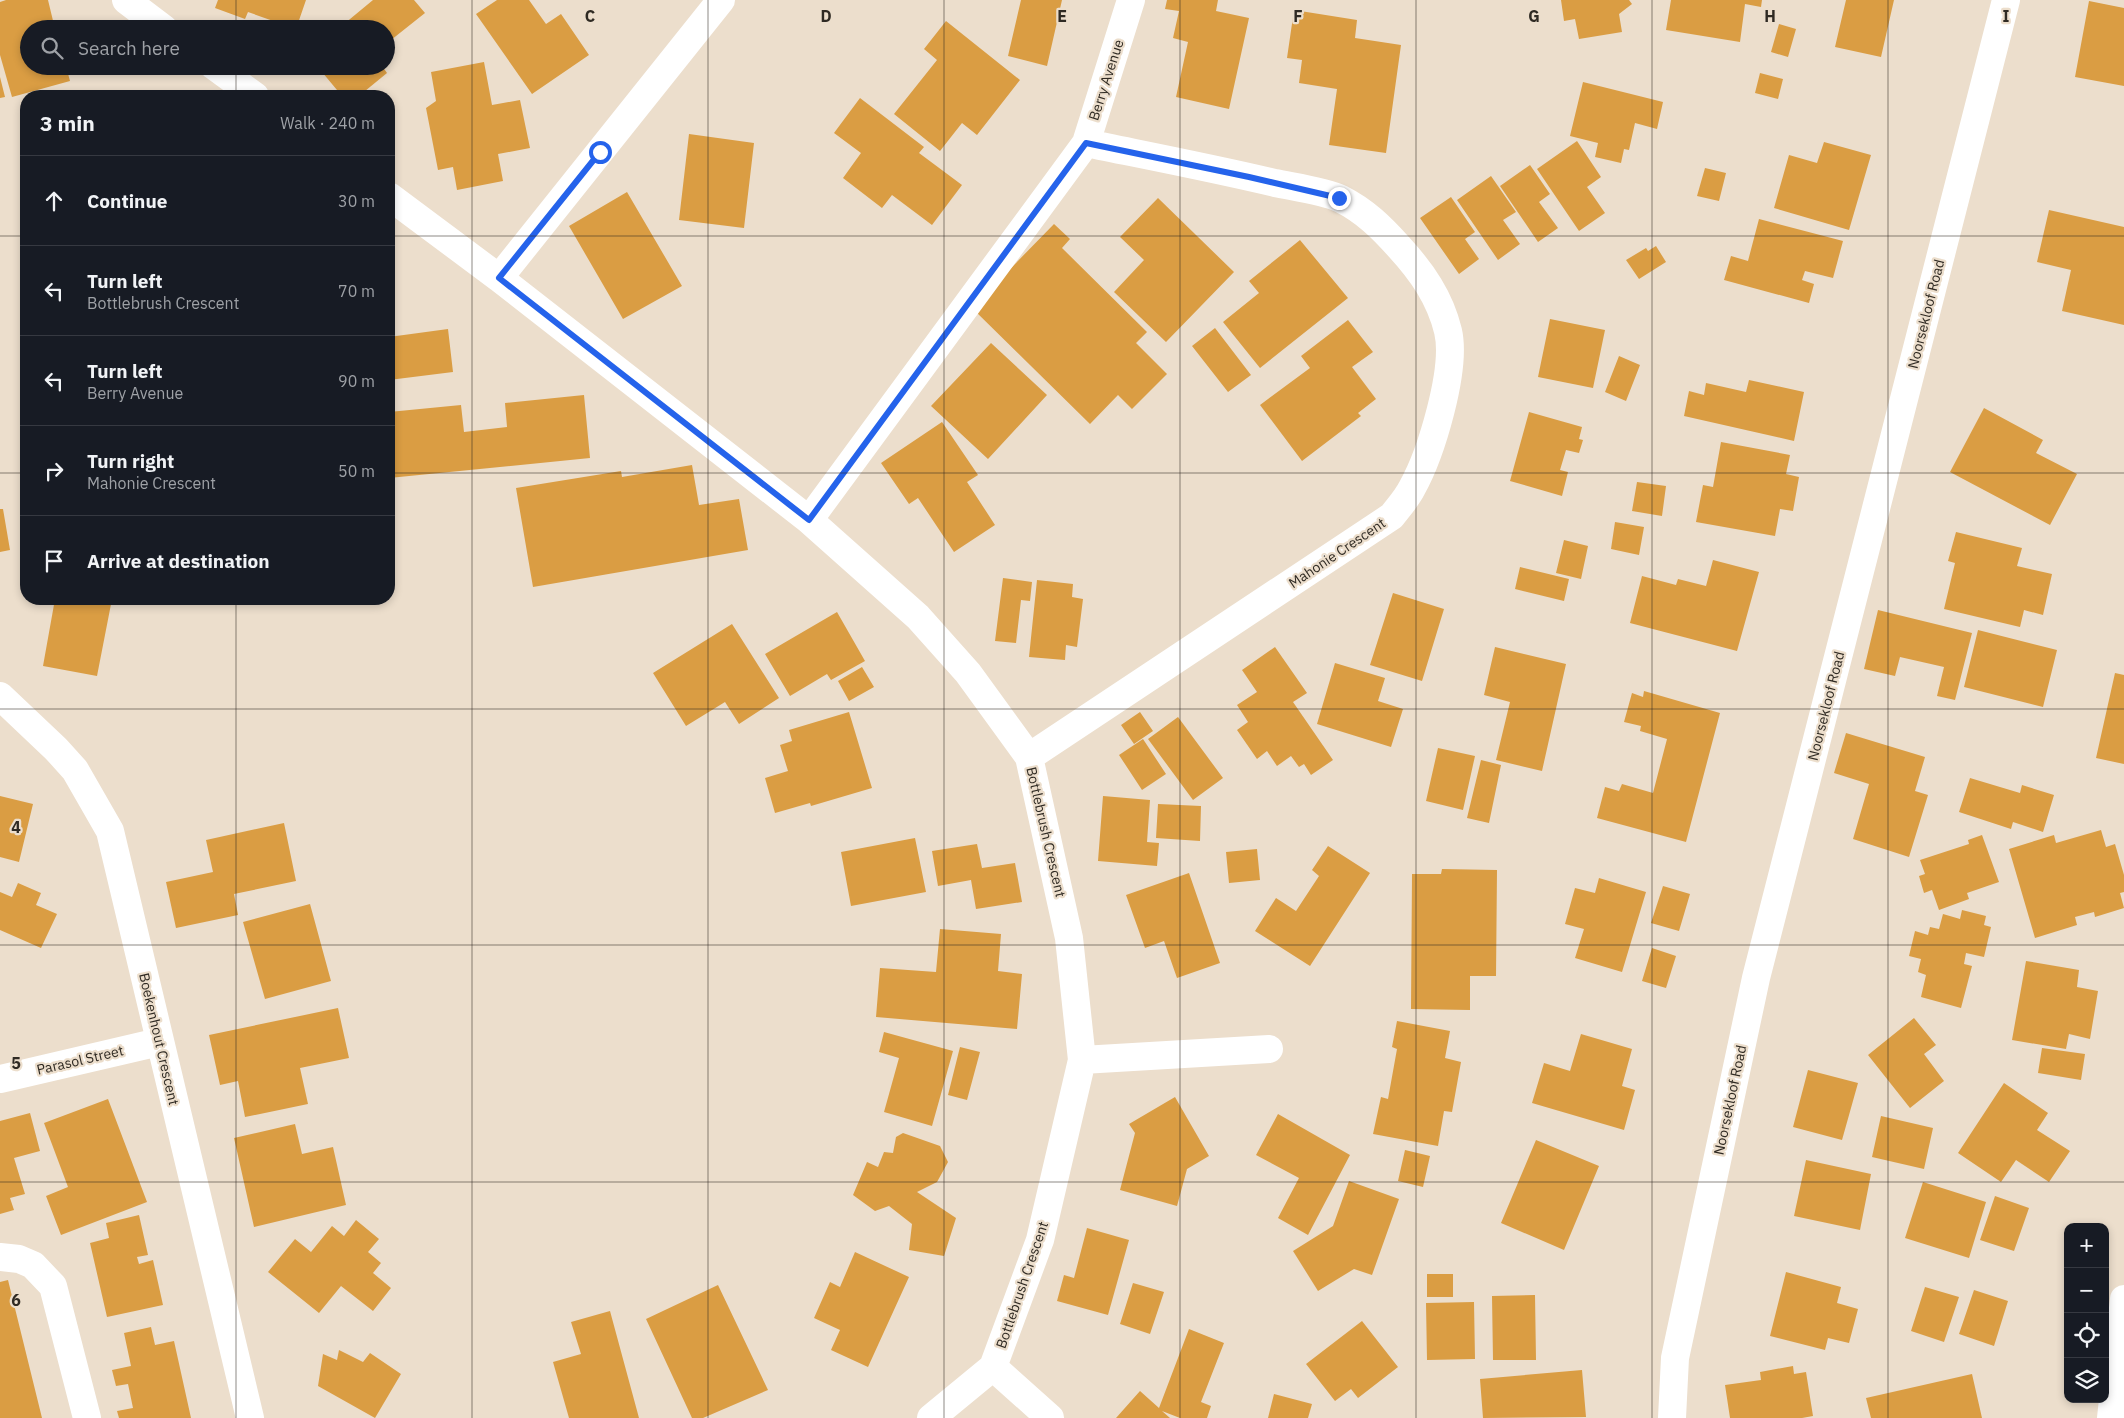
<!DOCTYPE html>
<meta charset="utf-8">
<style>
body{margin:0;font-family:"IBM Plex Sans",sans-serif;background:#242831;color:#f1f3f6}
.controls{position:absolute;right:15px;bottom:15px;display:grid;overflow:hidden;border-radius:10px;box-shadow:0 2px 8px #0003}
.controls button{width:45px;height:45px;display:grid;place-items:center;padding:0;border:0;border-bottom:1px solid #363941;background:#171b24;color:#f1f3f6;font:25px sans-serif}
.stop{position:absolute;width:15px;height:15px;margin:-11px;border:4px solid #2563eb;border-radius:50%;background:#fff}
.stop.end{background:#2563eb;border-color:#fff;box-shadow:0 1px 5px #0008}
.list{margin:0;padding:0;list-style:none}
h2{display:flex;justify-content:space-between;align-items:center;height:65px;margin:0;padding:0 20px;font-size:21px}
h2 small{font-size:16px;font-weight:400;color:#9ea1a6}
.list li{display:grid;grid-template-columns:32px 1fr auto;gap:15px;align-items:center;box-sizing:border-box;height:90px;padding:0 20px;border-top:1px solid #363941}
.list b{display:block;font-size:19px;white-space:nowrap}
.list p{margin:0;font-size:16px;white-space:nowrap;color:#9ea1a6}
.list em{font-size:16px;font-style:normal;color:#9ea1a6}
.icon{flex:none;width:28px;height:28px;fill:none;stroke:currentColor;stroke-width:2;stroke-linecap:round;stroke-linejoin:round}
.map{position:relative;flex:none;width:2124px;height:1418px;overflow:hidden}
.search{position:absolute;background:#171b24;box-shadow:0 2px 8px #0003;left:20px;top:20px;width:375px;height:55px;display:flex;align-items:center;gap:12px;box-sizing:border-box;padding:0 18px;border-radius:28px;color:#9ea1a6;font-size:19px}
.panel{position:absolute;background:#171b24;box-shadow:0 2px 8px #0003;left:20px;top:90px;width:375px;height:515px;border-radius:20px}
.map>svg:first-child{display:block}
</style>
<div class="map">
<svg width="2124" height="1418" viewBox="0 0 2124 1418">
<rect width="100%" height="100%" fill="#ecdecc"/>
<path fill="#da9d43" d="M6,0H48L55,29H29V66H66L70,81L12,97L0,55V2Z
M218,0H306L296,29L248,12L245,19L215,8Z
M373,0H414L425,13L386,44V29H325L335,20L344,24Z
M497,0H529L546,24L561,14L589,55L532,94L476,14Z
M1021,0H1062L1047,66L1008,56Z
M1167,0H1218L1216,11L1249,18L1229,109L1176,97L1188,42L1173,38L1179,11L1165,9Z
M1561,0H1629L1632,4L1619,14L1622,32L1579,39L1575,19L1564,21Z
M1671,0H1762L1761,7L1745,4L1740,42L1666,30Z
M1846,0H1894L1881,57L1835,47Z
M2089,1L2124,8V86L2075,77Z
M1294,10L1357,20L1355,38L1401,45L1386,153L1329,145L1337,89L1299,83L1302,60L1287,58Z
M946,21L1020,80L977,135L962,123L940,151L894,114L937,60L924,49Z
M1779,24L1796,29L1788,57L1771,52Z
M484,62L492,105L520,100L530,148L498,154L503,181L457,190L453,167L438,170L426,108L436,101L431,72Z
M317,66H382L387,73L359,96H342Z
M1760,73L1783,79L1778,99L1755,93Z
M0,77L5,97L0,98Z
M1583,82L1663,102L1657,129L1635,123L1629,150L1624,149L1621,163L1595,157L1598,143L1570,136Z
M860,98L924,147L919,153L962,185L932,225L892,195L882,208L843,178L861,153L834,133Z
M689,134L754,143L744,228L679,220Z
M1577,141L1601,177L1587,187L1605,213L1579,231L1537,169Z
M1824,142L1871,155L1849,230L1774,208L1789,155L1817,163Z
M1530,165L1550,194L1539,202L1558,228L1538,242L1500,186Z
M1705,168L1726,173L1719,201L1697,196Z
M1491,176L1516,212L1503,220L1520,244L1498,260L1457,200Z
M627,192L682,286L623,319L569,226Z
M1451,197L1475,232L1465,239L1479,259L1459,274L1420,218Z
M1158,198L1234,272L1166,342L1114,292L1144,260L1120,237Z
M2049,210L2124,227V325L2062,311L2071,270L2037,262Z
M1759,219L1843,241L1833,278L1805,271L1802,280L1814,284L1809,303L1724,280L1731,256L1748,261Z
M1054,224L1070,239L1062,248L1147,332L1136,343L1167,374L1132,409L1118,395L1090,424L972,308Z
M1300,240L1348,298L1260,368L1223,322L1259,293L1249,281Z
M1656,246L1666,262L1639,279L1626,260L1646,248L1648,251Z
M1550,319L1605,330L1593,388L1538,377Z
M1348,320L1373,352L1352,367L1376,399L1358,413L1361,416L1302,461L1260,405L1310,368L1301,356Z
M1215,328L1251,375L1228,392L1192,346Z
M448,329L453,372L389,380V337Z
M991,343L1047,395L988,459L931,406Z
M1619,356L1640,365L1626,401L1605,392Z
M1749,380L1804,392L1794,441L1684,416L1689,391L1704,395L1706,383L1746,392Z
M584,395L590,458L389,478V412L461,405L464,432L507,427L505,403Z
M1984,408L2043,440L2036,453L2077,474L2050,525L1950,472Z
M1529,412L1582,427L1579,439L1583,440L1579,453L1566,450L1560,470L1568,472L1562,496L1510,481Z
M942,422L978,475L967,482L995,525L954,552L918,498L909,504L881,463Z
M1721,442L1790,455L1786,474L1799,477L1793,511L1780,509L1775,536L1696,522L1703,485L1713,487Z
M692,465L699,505L739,499L748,550L533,587L516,488L621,471L622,477Z
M1637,482L1666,486L1662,516L1632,511Z
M0,509H3L10,550L0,552Z
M1615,522L1644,527L1639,555L1611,549Z
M1956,532L2022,548L2017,566L2052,574L2043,615L2024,610L2020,627L1944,609L1955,563L1948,561Z
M1564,540L1588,546L1581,579L1556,573Z
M1713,560L1759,572L1737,651L1630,623L1642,576L1676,585L1678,579L1706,586Z
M1520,567L1569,579L1564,601L1515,589Z
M1003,578L1032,582L1030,601L1021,600L1016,643L995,641Z
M1037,580L1073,584L1072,597L1083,599L1077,647L1066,645L1065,660L1029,657Z
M1393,593L1444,609L1422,681L1370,665Z
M55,599H112L97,676L43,666Z
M1878,610L1972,633L1955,700L1937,696L1944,667L1900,657L1895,676L1864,669Z
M837,612L865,661L831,680L827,674L790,696L765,654Z
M732,624L779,698L739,724L725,702L686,726L653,673Z
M1978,630L2057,650L2043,707L1964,687Z
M1275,647L1307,693L1293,702L1333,760L1311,775L1304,764L1299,767L1291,756L1277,766L1267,751L1257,759L1237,730L1248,722L1237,705L1257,692L1242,670Z
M1495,647L1566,664L1542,771L1496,760L1510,702L1484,695Z
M1335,663L1385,678L1378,701L1403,709L1391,747L1317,724Z
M862,667L874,687L849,701L838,681Z
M2115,673L2124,675V764L2096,758Z
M1644,691L1720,713L1686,842L1597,818L1605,787L1619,791L1622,784L1653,793L1667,739L1640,731L1641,726L1624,722L1632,693L1643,697Z
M849,712L872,788L811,806L810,803L775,813L765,778L788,771L780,745L792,741L789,730Z
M1140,712L1153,731L1134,744L1121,725Z
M1178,717L1223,778L1193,800L1148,739Z
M1846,733L1925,757L1915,791L1928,795L1909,857L1853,839L1869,784L1834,773Z
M1143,739L1166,774L1142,790L1119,755Z
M1438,748L1475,756L1463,810L1426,801Z
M1481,760L1501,765L1489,823L1467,818Z
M1970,778L2020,793L2022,785L2054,795L2043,832L2013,822L2011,829L1959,812Z
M0,796L33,804L19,862L0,857Z
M1103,796L1150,800L1147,842L1159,843L1157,866L1098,861Z
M1158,804L1201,806L1200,841L1156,838Z
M284,823L296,881L234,894L238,915L176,928L166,882L213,872L206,840Z
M2101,830L2106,847L2115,844L2124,875V892L2120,893L2124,908L2095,917L2094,912L2075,917L2077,925L2035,938L2009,849L2054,835L2056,843Z
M1982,835L1999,882L1967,893L1969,899L1939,910L1932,890L1924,893L1919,876L1925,874L1920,860L1969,844L1968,840Z
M915,838L926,892L851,906L841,852Z
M977,844L982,868L1015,863L1022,902L976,909L971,880L938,886L932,851Z
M1328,846L1370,873L1310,966L1255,931L1276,898L1296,911L1319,876L1312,870Z
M1257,849L1260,880L1229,883L1226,852Z
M1442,869L1497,870L1496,976H1470V1010L1411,1009L1412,874H1441Z
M1189,873L1220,963L1177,978L1164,941L1145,948L1126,895Z
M1599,878L1646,892L1622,972L1575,958L1584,929L1565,924L1575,888L1595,893Z
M18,883L41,893L36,905L57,914L41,948L0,930V892L12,897Z
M1663,886L1690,894L1679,931L1651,923Z
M310,904L331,981L265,999L243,922Z
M1962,910L1986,916L1984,925L1991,927L1984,957L1966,953L1964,964L1972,966L1961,1008L1921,997L1926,975L1918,972L1921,959L1909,956L1915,931L1928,935L1930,927L1939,929L1943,914L1960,919Z
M940,929L1001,934L998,971L1022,974L1017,1029L876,1017L880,968L936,972Z
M1652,948L1676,956L1666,988L1642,981Z
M2026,961L2079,970L2077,987L2098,991L2090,1039L2069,1034L2066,1049L2012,1040Z
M338,1008L349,1058L300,1068L308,1104L245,1117L238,1081L220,1085L209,1035Z
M1914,1018L1936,1045L1924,1054L1944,1081L1910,1108L1868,1055Z
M1397,1021L1450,1031L1445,1058L1461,1062L1452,1112L1444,1111L1438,1146L1373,1134L1381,1097L1388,1099L1397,1049L1392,1047Z
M884,1032L953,1051L932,1126L884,1112L899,1058L879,1052Z
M1581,1034L1632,1049L1622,1086L1635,1090L1624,1130L1532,1103L1544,1063L1570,1071Z
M960,1047L980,1052L967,1100L948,1095Z
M2042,1048L2085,1054L2081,1080L2038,1073Z
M1808,1070L1858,1083L1842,1140L1793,1127Z
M2004,1083L2048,1113L2037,1130L2070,1151L2049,1182L2016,1160L2001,1182L1958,1153Z
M1175,1097L1209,1156L1187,1169L1177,1206L1120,1190L1135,1133L1129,1124Z
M108,1099L147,1202L61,1235L46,1196L68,1187L44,1123Z
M30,1113L40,1151L14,1158L25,1194L10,1198L14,1210L0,1214V1121Z
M1278,1114L1350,1155L1308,1235L1278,1218L1299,1178L1256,1155Z
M1881,1116L1933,1128L1924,1169L1872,1157Z
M295,1124L302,1154L333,1147L346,1205L254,1227L234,1138Z
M903,1133L940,1146L948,1162L937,1182L917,1192L956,1218L944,1256L909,1250L912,1224L889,1206L875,1211L853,1195L867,1162L878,1167L884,1152L893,1153L896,1137Z
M1536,1140L1599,1166L1564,1250L1501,1223Z
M1405,1150L1430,1156L1423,1187L1398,1181Z
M1806,1160L1871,1174L1860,1230L1794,1216Z
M1349,1181L1399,1199L1372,1275L1354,1269L1318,1291L1293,1251L1333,1226Z
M1923,1182L1986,1202L1969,1258L1905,1238Z
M1995,1196L2029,1208L2014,1251L1980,1240Z
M139,1215L148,1255L137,1257L139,1264L153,1260L163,1305L107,1317L90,1243L109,1238L106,1223Z
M356,1220L379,1239L368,1252L381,1263L373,1273L391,1288L373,1311L341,1286L319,1313L268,1272L295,1239L311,1252L332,1226L344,1236Z
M1087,1228L1129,1240L1108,1315L1057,1301L1064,1275L1074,1278Z
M855,1252L909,1277L868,1367L831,1350L840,1330L814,1318L830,1282L840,1287Z
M1786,1272L1841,1287L1837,1303L1858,1309L1849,1343L1828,1338L1825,1350L1770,1336Z
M1427,1274H1453V1297H1427Z
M8,1280L42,1418H0V1282Z
M1133,1283L1164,1292L1150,1334L1120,1324Z
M718,1285L768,1390L703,1418H692L646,1319Z
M1925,1287L1959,1297L1944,1342L1911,1331Z
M1974,1290L2008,1301L1994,1346L1959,1334Z
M1535,1295L1536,1360H1493L1492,1296Z
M1474,1302L1475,1359L1427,1360L1426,1303Z
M610,1311L639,1418H569L553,1362L581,1354L571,1322Z
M1362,1321L1398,1367L1358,1398L1351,1389L1335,1401L1306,1364Z
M151,1327L155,1345L174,1341L191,1418H119L117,1411L133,1408L128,1384L116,1386L112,1370L131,1366L124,1333Z
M1189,1329L1224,1343L1201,1402L1211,1406L1207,1418H1180L1162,1411L1170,1418H1116L1140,1391L1159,1408Z
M339,1350L363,1362L370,1353L401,1374L375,1418L318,1386L323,1354L337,1360Z
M1793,1366L1794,1374L1806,1372L1813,1416L1802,1418H1730L1725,1385L1761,1380L1760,1372Z
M1582,1370L1586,1417L1483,1418L1480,1379Z
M1972,1374L1982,1418H1871L1866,1398Z
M1274,1394L1312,1404L1308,1418H1268Z"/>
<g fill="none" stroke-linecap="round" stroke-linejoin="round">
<path stroke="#fff" stroke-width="28" d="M126,0L164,29
M214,66L255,96
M389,196L499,278L809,520L918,617L968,673L1029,757L1069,938L1082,1060L1040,1240L993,1367L931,1418
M499,278L721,0
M809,520L1086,143L1131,0
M0,696L56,749L75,770L110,831L250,1418
M1029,757L1392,516C1399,507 1407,498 1412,488C1431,454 1457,369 1448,331C1440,298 1422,272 1399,247C1382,228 1365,211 1341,199C1325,191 1294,187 1275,183C1212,168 1149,156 1086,143
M1082,1060L1269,1049
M0,1079L159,1042
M0,1257L19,1259L33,1265L53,1286L87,1418
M993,1367L1050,1418
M2111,1418L2124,1299"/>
<path stroke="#fff" stroke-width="28" d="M1672,1418L1675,1358L1756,978L2006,0"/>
</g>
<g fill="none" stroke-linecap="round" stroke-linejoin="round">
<path stroke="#2563eb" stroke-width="6" d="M600,152L499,278L809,520L1086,143L1249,177L1339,198"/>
</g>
<path fill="none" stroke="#2f2a23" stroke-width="1" stroke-opacity="0.55" d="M236,0V29M472,0V1418M708,0V1418M944,0V1418M1180,0V1418M1416,0V1418M1652,0V1418M1888,0V1418M236,66V96M0,236H26M389,236H2124M0,473H26M389,473H2124M236,599V1418M0,709H2124M0,945H2124M0,1182H2124"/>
<g text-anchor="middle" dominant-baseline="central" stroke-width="4.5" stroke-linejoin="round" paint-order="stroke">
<g font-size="14" fill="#2f2a23" stroke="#ecdecc">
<text transform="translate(1106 80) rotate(-72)">Berry Avenue</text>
<text transform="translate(1926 314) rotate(-76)">Noorsekloof Road</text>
<text transform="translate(1337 553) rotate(-34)">Mahonie Crescent</text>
<text transform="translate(1826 706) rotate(-76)">Noorsekloof Road</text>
<text transform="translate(1046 832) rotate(77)">Bottlebrush Crescent</text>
<text transform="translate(159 1039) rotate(77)">Boekenhout Crescent</text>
<text transform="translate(80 1060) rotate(-13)">Parasol Street</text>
<text transform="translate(1730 1100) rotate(-78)">Noorsekloof Road</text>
<text transform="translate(1022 1285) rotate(-71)">Bottlebrush Crescent</text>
</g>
</g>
<g font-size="16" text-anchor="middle" font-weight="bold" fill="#2f2a23" stroke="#ecdecc" stroke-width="4.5" stroke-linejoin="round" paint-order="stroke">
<text x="590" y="22">C</text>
<text x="826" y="22">D</text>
<text x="1062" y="22">E</text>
<text x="1298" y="22">F</text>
<text x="1534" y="22">G</text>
<text x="1770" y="22">H</text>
<text x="2006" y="22">I</text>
<text x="16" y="833">4</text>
<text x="16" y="1069">5</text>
<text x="16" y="1306">6</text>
</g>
</svg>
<div class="controls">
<button>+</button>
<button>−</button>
<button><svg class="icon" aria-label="locate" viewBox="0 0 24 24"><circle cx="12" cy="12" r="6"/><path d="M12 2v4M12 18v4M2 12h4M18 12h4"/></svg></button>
<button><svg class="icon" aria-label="layers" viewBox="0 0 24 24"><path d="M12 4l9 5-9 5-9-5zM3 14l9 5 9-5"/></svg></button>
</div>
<div class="stop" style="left:600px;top:152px"></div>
<div class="stop end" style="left:1339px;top:198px"></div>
<div class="search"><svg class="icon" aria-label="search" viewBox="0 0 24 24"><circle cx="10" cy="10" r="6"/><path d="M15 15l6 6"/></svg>Search here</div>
<section class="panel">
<h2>3 min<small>Walk · 240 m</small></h2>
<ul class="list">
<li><svg class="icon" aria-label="ahead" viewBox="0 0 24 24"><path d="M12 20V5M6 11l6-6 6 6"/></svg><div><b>Continue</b></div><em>30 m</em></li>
<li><svg class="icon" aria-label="left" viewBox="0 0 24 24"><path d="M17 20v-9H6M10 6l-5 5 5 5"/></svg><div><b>Turn left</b><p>Bottlebrush Crescent</p></div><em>70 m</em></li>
<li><svg class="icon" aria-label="left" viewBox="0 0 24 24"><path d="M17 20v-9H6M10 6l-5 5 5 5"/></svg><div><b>Turn left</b><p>Berry Avenue</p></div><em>90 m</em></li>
<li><svg class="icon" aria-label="right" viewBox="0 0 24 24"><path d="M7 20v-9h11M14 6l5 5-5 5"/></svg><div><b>Turn right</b><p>Mahonie Crescent</p></div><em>50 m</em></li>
<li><svg class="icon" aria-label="arrive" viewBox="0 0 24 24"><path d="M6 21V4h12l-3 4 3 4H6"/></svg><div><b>Arrive at destination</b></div></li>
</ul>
</section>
</div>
